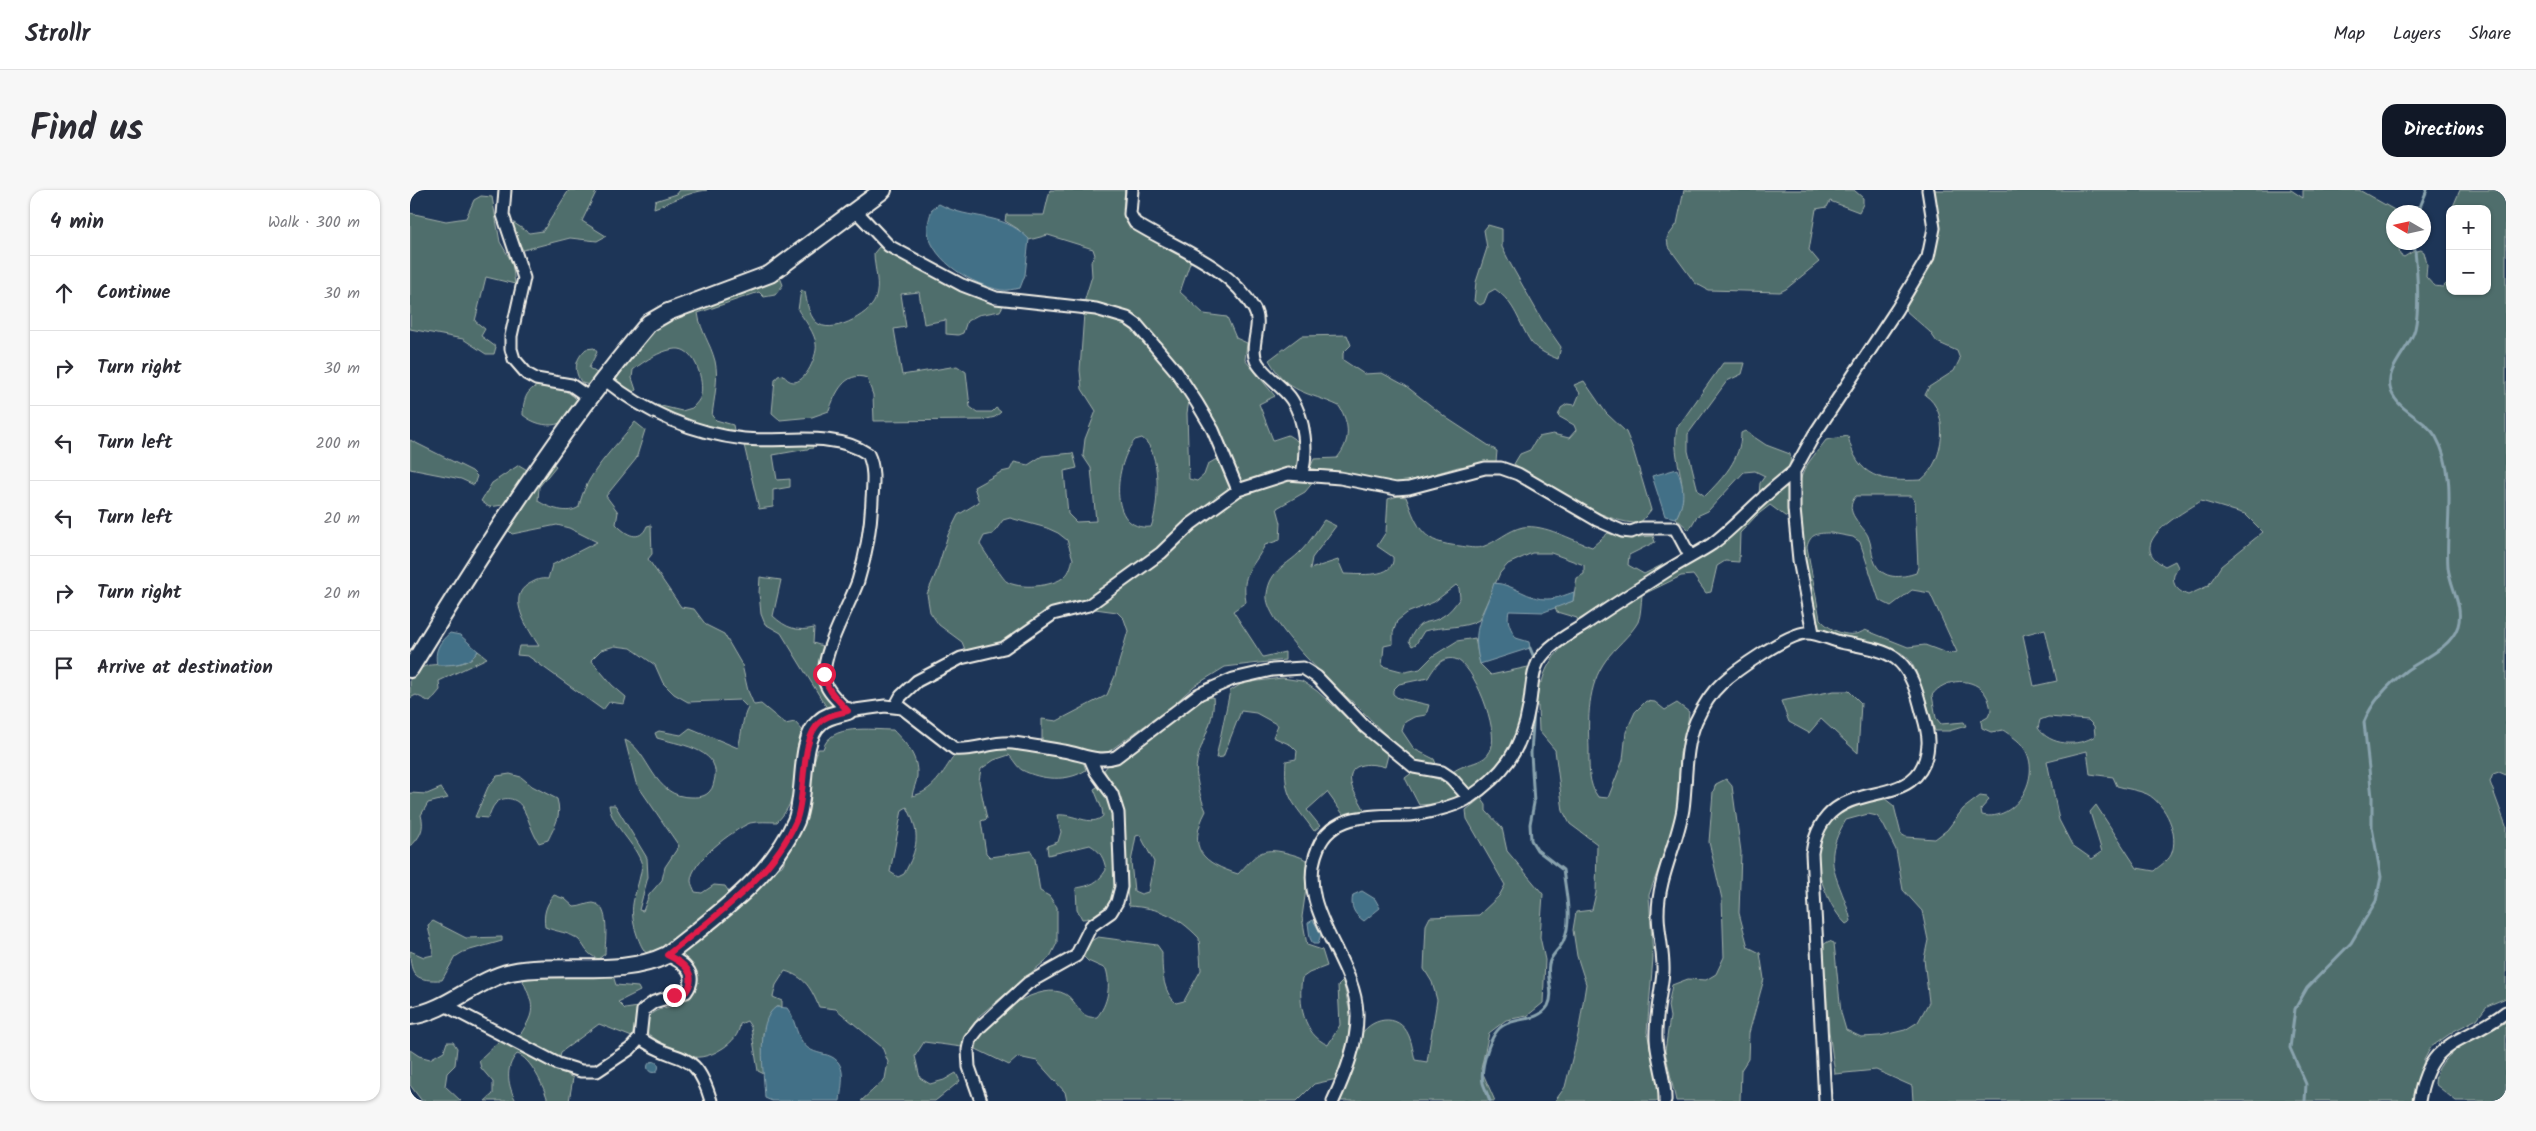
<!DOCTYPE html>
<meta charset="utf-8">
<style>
body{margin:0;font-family:Kalam,sans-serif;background:#f7f7f7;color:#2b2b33}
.controls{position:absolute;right:15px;top:15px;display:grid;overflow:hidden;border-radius:10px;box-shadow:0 1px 4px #0004}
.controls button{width:45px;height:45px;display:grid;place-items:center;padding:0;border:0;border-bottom:1px solid #e1e1e2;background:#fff;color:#2b2b33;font:25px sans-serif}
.compass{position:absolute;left:1976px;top:15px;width:45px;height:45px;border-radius:50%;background:#fff;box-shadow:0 1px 4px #0004;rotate:279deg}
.stop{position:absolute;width:15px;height:15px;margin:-11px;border:4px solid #e11d48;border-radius:50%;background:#fff}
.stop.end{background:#e11d48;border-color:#fff;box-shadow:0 1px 5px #0008}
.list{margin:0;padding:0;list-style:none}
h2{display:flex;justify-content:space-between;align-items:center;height:65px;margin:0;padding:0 20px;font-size:21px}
h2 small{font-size:16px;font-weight:400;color:#7c7c81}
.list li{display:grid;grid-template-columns:32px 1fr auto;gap:15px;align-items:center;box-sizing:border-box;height:75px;padding:0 20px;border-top:1px solid #e1e1e2}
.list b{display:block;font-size:19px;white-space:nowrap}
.list em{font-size:16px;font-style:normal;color:#7c7c81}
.icon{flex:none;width:28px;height:28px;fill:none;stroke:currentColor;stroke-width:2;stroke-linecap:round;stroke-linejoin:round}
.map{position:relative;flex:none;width:2096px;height:911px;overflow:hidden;border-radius:15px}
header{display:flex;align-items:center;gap:30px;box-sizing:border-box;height:70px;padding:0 25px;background:#fff;border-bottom:1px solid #e1e1e2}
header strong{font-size:24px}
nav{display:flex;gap:28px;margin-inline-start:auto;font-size:18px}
.intro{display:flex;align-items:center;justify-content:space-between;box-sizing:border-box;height:120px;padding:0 30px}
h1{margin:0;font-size:35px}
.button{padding:12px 22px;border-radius:15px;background:#111827;color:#fff;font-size:18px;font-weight:700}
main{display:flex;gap:30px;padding:0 30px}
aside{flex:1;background:#fff;border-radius:15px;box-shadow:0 1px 4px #0004}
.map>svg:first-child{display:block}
</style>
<header>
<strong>Strollr</strong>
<nav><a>Map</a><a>Layers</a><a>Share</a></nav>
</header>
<div class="intro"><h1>Find us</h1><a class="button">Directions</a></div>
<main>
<aside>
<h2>4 min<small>Walk · 300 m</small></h2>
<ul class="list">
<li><svg class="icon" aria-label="ahead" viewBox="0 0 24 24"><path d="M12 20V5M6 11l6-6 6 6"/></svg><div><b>Continue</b></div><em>30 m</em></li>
<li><svg class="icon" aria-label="right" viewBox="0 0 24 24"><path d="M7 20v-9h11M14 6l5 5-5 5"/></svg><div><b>Turn right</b></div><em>30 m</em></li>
<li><svg class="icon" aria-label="left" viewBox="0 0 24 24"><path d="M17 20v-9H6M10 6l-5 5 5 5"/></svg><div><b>Turn left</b></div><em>200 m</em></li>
<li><svg class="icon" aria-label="left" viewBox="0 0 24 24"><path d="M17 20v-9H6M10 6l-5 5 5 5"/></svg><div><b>Turn left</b></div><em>20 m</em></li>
<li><svg class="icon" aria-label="right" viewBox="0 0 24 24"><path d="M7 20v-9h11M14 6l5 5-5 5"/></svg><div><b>Turn right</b></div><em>20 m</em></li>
<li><svg class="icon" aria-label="arrive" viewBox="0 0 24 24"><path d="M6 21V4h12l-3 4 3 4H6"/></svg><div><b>Arrive at destination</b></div></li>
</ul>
</aside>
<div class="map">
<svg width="2096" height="911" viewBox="0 0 2096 911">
<rect width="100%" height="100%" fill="#1d3557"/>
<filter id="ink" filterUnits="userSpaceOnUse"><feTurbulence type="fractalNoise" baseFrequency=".02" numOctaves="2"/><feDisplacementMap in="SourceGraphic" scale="10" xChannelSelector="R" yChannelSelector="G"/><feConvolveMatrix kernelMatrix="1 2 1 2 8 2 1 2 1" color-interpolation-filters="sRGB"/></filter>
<g filter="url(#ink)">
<path fill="#506e6c" stroke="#a2b0aa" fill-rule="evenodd" d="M159,0H187L172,31L196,46L187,51L160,48L113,60L102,40L104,33L119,43L133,41Z
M270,0H297C278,2 262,12 244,18L245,11L267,4Z
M640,0H715L713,19L716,30L722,38L742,46L781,70L770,102L794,124L817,127L826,148L837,153L835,170L865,206L849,214L863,250L878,245L889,252L892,267L904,291L895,302L867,318L871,333L870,350L855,355C842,380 831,382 836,412L823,421L853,467L875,462V470L815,477L784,496L762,516L698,562H678L640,554L632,550V529L647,531L697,505L705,486L718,441L714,429L707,422L685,419L679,410L595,453L556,462L552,452L529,435L520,422L517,404L526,383L538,345L548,325L569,312L564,297L591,282L600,280L604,272L618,275L632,266L663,263L667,278L654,281L658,324L666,332L686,331L681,278L673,266L675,249L686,221L672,199L670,180L675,109L682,86L681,71L685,65L683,59L638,45L619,50L608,39L595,31L596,25H634ZM779,211L817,263L798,274L794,285L787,291L779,289L777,223ZM732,248C752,261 749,317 741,337C696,342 705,272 725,250ZM600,328L637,338L648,343L657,350L663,369C661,375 660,382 655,386C644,397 608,400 596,391C594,390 571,357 570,354L574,346L583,344L593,330Z
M1274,0H1444L1453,8V14L1449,22L1420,11L1417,17L1406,19L1399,60L1409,72L1376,99L1370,102L1298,100L1285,93L1258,56L1257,48L1267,34Z
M1524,0H1881L1893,8V0H1949L1988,22H1984V52L1988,53L1990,65L1994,67L2002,62L2011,60L2014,62L2017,74L2016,87L2024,96L2033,97L2040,90V101H2077V19H2042L2050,0H2096V585L2089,582L2083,584L2080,592L2096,636V808L2077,816L2067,829L2044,841L2021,857L2014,870L2004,911H1503L1502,896L1466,880L1425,884L1419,841L1413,755L1419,751L1424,753L1431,823L1436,840L1451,847L1470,846L1495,840L1508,832L1519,812L1514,769L1518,750L1512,721L1493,700L1486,660L1473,634L1467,626L1458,624L1436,630C1408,674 1431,688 1441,731L1436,734C1424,722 1419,710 1413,695C1393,640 1425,619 1474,608L1484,616L1491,644L1496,647L1525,649L1537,640L1553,619L1570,606L1577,607L1579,610L1571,619L1572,625C1606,633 1633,585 1614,558C1609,550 1600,545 1593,540L1581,542L1572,538L1571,531L1578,527L1581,520C1580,516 1579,509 1576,505C1565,486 1534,488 1522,505L1526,528L1531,534L1554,532L1556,536L1539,541H1525C1519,522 1511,488 1501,472C1487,451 1435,448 1411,443L1406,433C1398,393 1377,324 1392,285C1397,272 1408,261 1416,250L1438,246C1447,288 1472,292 1511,290C1534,273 1541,222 1515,205L1519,197L1544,181L1550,169L1547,161L1527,152L1520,142L1495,120C1523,70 1535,60 1524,0ZM1446,306H1501L1505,311L1508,377L1506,383C1491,388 1473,390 1465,373C1461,365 1462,355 1458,346C1453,335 1432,322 1446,306ZM1791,311L1835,324L1853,342L1811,376L1798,396L1778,405C1764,400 1759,390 1768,377L1765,371L1755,376C1712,354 1773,323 1791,311ZM1421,343L1443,347L1450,352L1469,410L1481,416L1502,400L1520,403L1547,462L1539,464L1515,455L1498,457L1455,440C1441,450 1420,441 1410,429L1397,357C1400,343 1409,343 1421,343ZM1635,439L1647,491L1624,496L1613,445ZM1638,527L1678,530L1684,536L1685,546C1668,557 1640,556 1628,538L1630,530ZM1677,561L1680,584L1703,587L1707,596C1717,599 1728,600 1737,604C1756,614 1770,645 1761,665C1758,671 1749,676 1744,681L1727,678L1686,615L1680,622L1692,662L1682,669L1662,655L1649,630L1637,571Z
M71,6L82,7L90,52L102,72L105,94L76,87L65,131L75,139L71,146L86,157L84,164H76L53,149L0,139V23L36,31L56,28L64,10Z
M1078,35L1092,39V57L1101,75L1132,130L1151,157L1148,169C1138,165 1127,160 1121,152C1108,132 1106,114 1085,99L1078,103L1074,113L1070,115L1064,111L1066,92L1077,58L1074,40Z
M469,57L553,100L594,114L590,121L568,125L557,131L553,143L548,145L536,144V130L514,134L509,102L491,104L496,137L484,139L492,185L547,176L556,182L560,217L567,222H582L586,218L591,222L585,227L573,230L464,231L463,205L457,188C435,180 425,204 419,221L402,227L370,230L362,223L365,190L368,186L373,185C388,205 403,177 406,160C408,146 395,131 388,120L391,100L395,102C397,111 398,124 406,132C420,146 459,125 465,110C471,94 464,79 464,63Z
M370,87L373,95L365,105L354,107L349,102L288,123C291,143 300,152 305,171C309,188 304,208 302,226L306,230L323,235L324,240L322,244L289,236L246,220L247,215L272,221L282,218C286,214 290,210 291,205C294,191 286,161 269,159C254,158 234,171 223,180L222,188L226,200L221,203L205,192L225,157L253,130Z
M937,145L941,155L933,163V170L954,184L972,183L996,196L1038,229L1087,261L1086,272L1048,277L1000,291L981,293L961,292L900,278L904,269L927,268C941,251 940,234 929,216C897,201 879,205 859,170L891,146Z
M184,158L187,162L179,178L190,185L183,196L172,193C163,181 165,169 176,159Z
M1313,173H1335L1332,184L1317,191L1278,244V261L1288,301L1295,306C1313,288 1331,269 1331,243L1335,241L1356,255L1380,264C1384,283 1363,295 1349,305L1350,293L1355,286L1345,281L1334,282L1298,321L1287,326L1279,340L1266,328C1283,298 1260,271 1267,238Z
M1174,191L1196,223L1216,242L1223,259L1241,320L1230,333C1197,336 1134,292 1104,274L1110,264L1120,260L1128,247L1143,244L1159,248L1166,240L1164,235L1148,226L1151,218L1157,214L1165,215L1170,203L1164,195Z
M130,195C143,197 158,199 167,210C162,239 133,241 113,225C113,211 116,199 130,195Z
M225,232L235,240L226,269L196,306L208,322L206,334C216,345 230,353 237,336L241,335L242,364L238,369L271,417L284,419L296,435L314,444L332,475L338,501L344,515L351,514L375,534L385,532L394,542L387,558L391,564C388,589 385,614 367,632C359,632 348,631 340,633C323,640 281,671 281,691C281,694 284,699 285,702L292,703L304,695L315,696L319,702L272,745L238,765C232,759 230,753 227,745C216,713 228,705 232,675C226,653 201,636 199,615H205L237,668L238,687L229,720L233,721L239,705L252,690L255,677L269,656L226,593L215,550C240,561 242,608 282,607C289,607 295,607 300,601C303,598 304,592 305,587C309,558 266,554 247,548L245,543L249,541L271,545L280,538L328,558C332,544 332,528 338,518L330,510L278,512L264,504L253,493L245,475L221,458L205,456L191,460L181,470L202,495L216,507L214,514L199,512L193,520L118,466L107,465L109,456H129C119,440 95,407 119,394C126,390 130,388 138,389L142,375L187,352L159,338L147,335L102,344L96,338L141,272L146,276L129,297L128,311C139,318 158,325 169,317C175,284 205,258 225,232Z
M0,250L62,281L67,286L64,295L51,289L0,279Z
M401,253L403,258L363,265L367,290L380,289V297L363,300V317L349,319L334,255Z
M109,275L119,281L93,315L79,317L71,311L82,293Z
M1376,295L1380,297V327L1375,326L1360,315L1346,326L1330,343L1329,372L1315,371L1307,376L1301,402L1296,403L1283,385L1271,386L1232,405C1231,413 1231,425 1228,432C1220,446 1205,457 1196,470C1177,496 1178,529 1179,559C1179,575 1178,594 1188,607L1198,608L1213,570L1216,542L1225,522L1236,511L1245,512L1255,520L1267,513L1279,522L1277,540L1270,563L1268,615L1263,638L1239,705L1243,768L1237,842L1250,903L1249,911H1145L1155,897L1168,845L1176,794L1167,766L1163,740L1166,722L1182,720L1186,703L1187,654L1160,634L1153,621L1145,560L1129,541L1128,516L1117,514C1102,560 1102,571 1061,599L1051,594L1043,582C1055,572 1075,575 1081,559C1089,540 1064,474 1045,469C1031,466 1024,478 1018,488L989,494L983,500V504L988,508L1019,515L1016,525L1004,527L995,532L992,541L1004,559L1024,569L1027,576C1018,574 1009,573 1001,568C981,553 964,532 946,515C925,497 853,431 857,404C860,379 877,376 891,361C900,352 907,340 914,330L926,336L902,368L900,379L928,370L934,384C948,384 986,389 983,367L967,356L976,342L978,309L988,306L996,307C1008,339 1013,353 1050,356C1057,357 1066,359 1072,357C1087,352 1098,340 1113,337C1135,334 1161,350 1182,357L1198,343L1211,348L1243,346L1245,352L1219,365L1218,375L1234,384L1270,366L1275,374L1321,346L1356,310ZM1122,363H1141L1174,375V384L1167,388L1163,411L1145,417L1147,422L1167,428L1171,441C1153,455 1137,470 1132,492L1118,493V477L1081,485L1070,474L1065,448L1047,451L1023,466L1010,479L995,482L972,476L974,456L983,454V443L987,431L997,423L1024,412L1046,395L1049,398L1050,408C1045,415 1040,422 1033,426C1016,437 1011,425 999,451L1002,456L1006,454L1014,441C1031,436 1053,439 1069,430L1090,383L1098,374Z
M350,387L371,390L363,426C376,438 387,442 404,438L403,453L416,457L412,469L429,517L417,518L371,443L355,434L351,424L349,403Z
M68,461L77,468L29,491L30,500L20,512L6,505L0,508V486C6,481 12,476 21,475C38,473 56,479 68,461Z
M872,488L892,491L907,501L978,565L975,577C959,572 934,572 942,597C945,605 952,613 955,622L935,627L917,602L897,620L910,636L904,641C884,613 873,608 876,571L886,569L887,561L881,555L863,547L868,535L846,523L831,521L813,567L806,568L820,501L833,493Z
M1424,501H1439L1451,513L1448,563L1411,529L1399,543L1379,532L1371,511Z
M803,507C806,529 791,551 787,571C784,584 791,610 796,621C776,659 793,673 828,684C846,665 850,656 877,663C884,665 890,666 896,670L897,692L892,727L897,755L912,760L917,776L899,783L892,788C888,813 893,844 918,855L930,835L928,796L933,791L941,827L938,849L927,889L904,894L887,911H657L655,902L627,871L608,867L599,875L566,859C567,854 568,849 570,844C581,824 632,791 655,804C668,811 669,830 687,827C698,814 701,795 696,779L678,771L672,765L677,753L688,747L747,755L752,762C752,779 752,801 766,813L774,811L791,780L789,748C767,725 749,718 719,716L714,677L712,613L694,580L699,574L714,570L731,553L790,509ZM730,645L744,672L738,702L731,704L724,701L721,672L726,646Z
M483,540C496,554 508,565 507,586C507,592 503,599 502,606C523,602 533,582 544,566C565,563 586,556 607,558C629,559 651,568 673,571L676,580C658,592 631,590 612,580C607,577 603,569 599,565L584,570L571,579L569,591L577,629L571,631L576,663L580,667L621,661L625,669L630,701L639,706L647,717V753L640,767L569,826L552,857L514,852L505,866L510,888L520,894L534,890L546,883L550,891L525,911H451L475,889L478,872L472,857L426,819L409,817C401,798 395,787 375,781L366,795L363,807L372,811V817H366L353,843L354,884L348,881L341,837L337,831L330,834C329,845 322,852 313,858C283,878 263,862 237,843C232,813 262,822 276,808C279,806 281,801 282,798L268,764L364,680L372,676L397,629L400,584L408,559H413C420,533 461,540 483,540ZM497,617C511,644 508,658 494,684L488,687L480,682L492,620Z
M1003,582C1019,586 1039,590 1048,605L1038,613L1009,615L995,588Z
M100,584L111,587L122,596L147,609C152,626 145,635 138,650L129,653C121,641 119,628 112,617C107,608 93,605 85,614C82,617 80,624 78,628L65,627L78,597L87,586Z
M1316,589L1322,596L1331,662L1329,723L1338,757L1350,763L1354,789L1339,843L1338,869L1331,880L1330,911H1266L1255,861L1260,827L1258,816L1262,795L1278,789L1296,790L1306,784L1314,767L1312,709L1299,652L1303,602L1306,594Z
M690,595C693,599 697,603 698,608C705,626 713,698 702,714C697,722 681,729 672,729L667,719L666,698C680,696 688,693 696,680C694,668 690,661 680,655L638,665L637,656L648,652L651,642L647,625C664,623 681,638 693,626L692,619L684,599Z
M31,598L38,608L18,613L11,625C15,639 10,647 0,657V603L17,604Z
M1071,608L1076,615V621L1092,638L1097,661L1133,704L1130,747L1135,770L1133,813L1117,826L1096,830L1079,843L1071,879L1085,911H929L949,848C959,828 989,821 999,846C1002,853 1003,862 1005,870L1017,872L1027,810L1022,792L1014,779L1016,735L1020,727L1069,725L1089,706L1095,695L1057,629L1056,620Z
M144,705L155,709L164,717C171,717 177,713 183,713C201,715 195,751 195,764L188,769C175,763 177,759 169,750C160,742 146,742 135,737C133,724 136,715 144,705Z
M23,731L56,748L92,747V751L53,762L45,767L32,790C7,791 0,787 0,761L14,767L23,765C24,754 19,746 18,735Z
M202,782L206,795L228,797L230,801L208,812L215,819L228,817L222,847L189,834L151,862L148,879L163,888L159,911H138C134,897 121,868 107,864C94,878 98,896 106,911H75L83,904V892L71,878L69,870L89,851L110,845C126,821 124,816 113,791L117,786Z
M2096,832V911H2046L2025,894C2025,861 2072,847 2096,832Z
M37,852H43L47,858L45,875L37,883L35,896L51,911H12L0,895V860L9,866L20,869L34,861Z"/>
<path fill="#426f87" stroke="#89a3ae" d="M529,14C562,32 590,20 619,49L615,85L610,98C604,99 597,101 591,100C563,95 523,72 518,42C517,34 520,26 522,19Z
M1267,279C1274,297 1276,310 1266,328L1255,326L1242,286Z
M1084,393C1104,394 1119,410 1137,409C1146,409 1155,405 1164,402L1163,411L1134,422L1099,421C1096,432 1101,439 1106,448L1119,452L1120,458L1070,474C1060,436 1074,427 1084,393Z
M40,443L50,445L68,461C59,475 42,475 27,475C24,461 29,452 40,443Z
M952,701L965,709L970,718L954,731C944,724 940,717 943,705Z
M903,730L911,744L908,754H903L900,748L898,733Z
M366,817L377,818C385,828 385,842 393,853C398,860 405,862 413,864C439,869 432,891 430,911H362L355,908C354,884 345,831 366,817Z
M237.5 877a5.5 5.5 0 1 1 11 0a5.5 5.5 0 1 1-11 0Z"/>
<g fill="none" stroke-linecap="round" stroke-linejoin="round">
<path stroke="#89a3ae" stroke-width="3" d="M2008,22L2017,0
M1120,458L1125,470
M1080,911C1078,905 1075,899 1073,893C1070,878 1080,842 1094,835C1108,827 1128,832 1138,816C1145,803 1136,788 1139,774C1141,765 1149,760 1153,752C1163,731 1156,703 1153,680L1127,660L1121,650L1120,634L1124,613L1121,563L1124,519
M1895,911L1896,894L1880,858L1885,819L1897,798L1941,753L1966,711L1971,687L1962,637V607L1954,532C1962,512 1980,493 1997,480C2014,468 2041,458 2048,436C2054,416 2040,397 2038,377C2035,335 2048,286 2026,247C2016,229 1989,222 1981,201C1973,180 2000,159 2005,139C2010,117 2007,75 2004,52"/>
<g stroke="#f4f1e8" stroke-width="15">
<path id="street" d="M95,0L93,25L114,88L101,146V159L104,169L117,184L126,189L161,195L181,209
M722,0L720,24L725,33C766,59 818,74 844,119C854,135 837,158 848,174C857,188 873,196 882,210C895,230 898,261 892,284
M445,20L479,56L552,95L586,108L686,119L717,128L727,135L766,181L787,213L803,240L828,300
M195,190C235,222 282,243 334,249C373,253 424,240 458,264C465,278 463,294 462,309C461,337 456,365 448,391C439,417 409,466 415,492C418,503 430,513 438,521L475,516L492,518L545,559C564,561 583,551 603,553C619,555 636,558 653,561C672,564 687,573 706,567L789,504L823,489L862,480L893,478L907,487L954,536L1004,577L1032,582L1041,588L1059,608
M1403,443L1389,370L1384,319V281L1404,245L1487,119L1518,67L1524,38L1518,0
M485,517L491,506L507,491L551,468L594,458L643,424L679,415L751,363L781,334L828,300L878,284L930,288L986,299L999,298L1075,278H1091L1108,284L1187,330L1212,341L1221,342L1232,338H1265L1280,366
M257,765C272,772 290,783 276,802L244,812L233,820L230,848C268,877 284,854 301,911
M35,815L148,874L171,881H187L220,859L230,848
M571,911L559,877L558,860L560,850L570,837L618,793L666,766L681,736L701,722L707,712L711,697L708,623L702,604L686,582L680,568
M923,911C935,885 948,853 947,823C945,767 883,718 908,658C923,621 968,626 1000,625C1014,624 1046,616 1057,609C1093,585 1112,560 1119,517C1122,503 1121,485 1128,472C1137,456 1159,444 1174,435C1203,415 1233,396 1263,377C1276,369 1290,362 1302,354C1321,340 1336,323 1353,308C1363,298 1374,290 1384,281
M1255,911C1256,890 1247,870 1246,849C1245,827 1251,804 1253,782C1254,763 1248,743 1248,724C1248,687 1267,655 1273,619C1277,590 1274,559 1286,531C1292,518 1300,504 1311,494C1326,480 1376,445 1395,443C1406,442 1419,449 1430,452C1479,462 1496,461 1510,514C1513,527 1519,541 1518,554C1513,632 1415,574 1402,663L1415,911
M2009,911C2020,845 2053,856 2096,822"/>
</g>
<g stroke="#f4f1e8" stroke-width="20">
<path id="secondary" d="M0,479C73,360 149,240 239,133L258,122L360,84L473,0
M0,826C38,821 65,790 101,782C151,772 210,788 257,765C303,728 362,687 386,631C397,604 388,550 410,532C417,525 428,524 438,521"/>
</g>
<use href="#street" stroke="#1d3557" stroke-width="11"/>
<use href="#secondary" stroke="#1d3557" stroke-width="16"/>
</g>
</g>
<g fill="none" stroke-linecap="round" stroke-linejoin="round" filter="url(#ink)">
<path stroke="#e11d48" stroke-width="6" d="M264,805L276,802C289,783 272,772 257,765C303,728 362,687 386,631C397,604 389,550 410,532C417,525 428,524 438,521C428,510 416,500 414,484"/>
</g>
</svg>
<div class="controls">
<button>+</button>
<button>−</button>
</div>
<svg class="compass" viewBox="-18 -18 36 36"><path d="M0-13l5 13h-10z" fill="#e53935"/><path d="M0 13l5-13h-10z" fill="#7c7c81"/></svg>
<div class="stop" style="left:414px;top:484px"></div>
<div class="stop end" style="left:264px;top:805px"></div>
</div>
</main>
